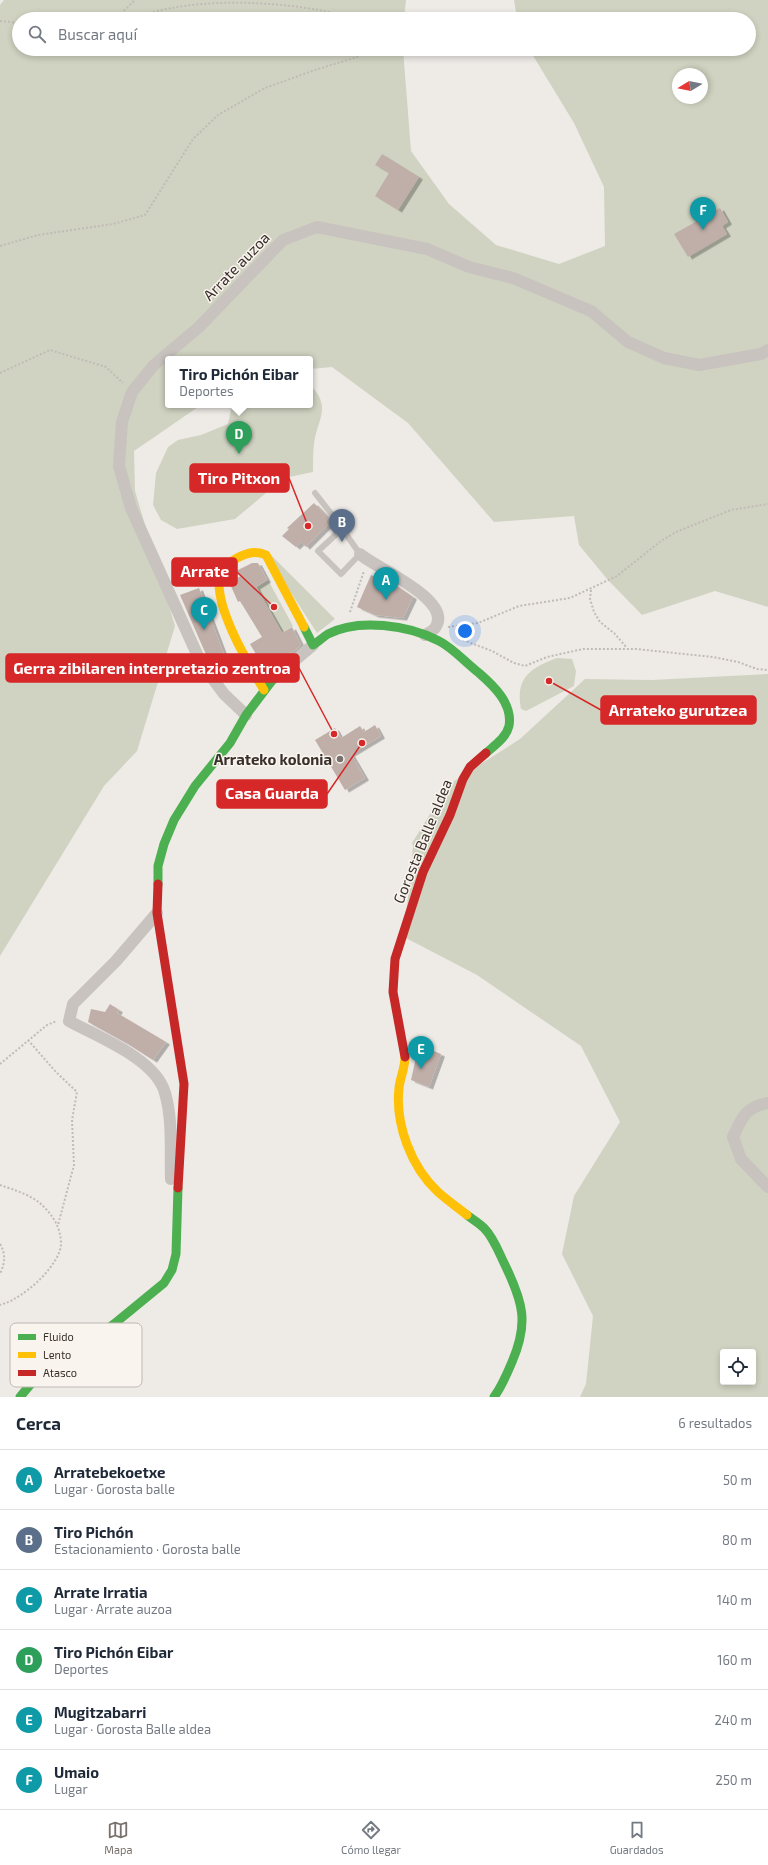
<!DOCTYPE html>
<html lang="es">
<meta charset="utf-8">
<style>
body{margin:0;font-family:"Exo 2",sans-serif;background:#f2f2f3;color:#1f2937}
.controls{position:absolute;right:12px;bottom:12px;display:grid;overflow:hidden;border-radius:4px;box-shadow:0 2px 6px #0003}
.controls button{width:36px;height:36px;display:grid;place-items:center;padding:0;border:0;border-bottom:1px solid #e0e1e3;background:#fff;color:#1f2937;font:20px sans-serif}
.compass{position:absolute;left:672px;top:68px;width:36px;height:36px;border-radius:50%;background:#fff;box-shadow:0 2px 6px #0003;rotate:260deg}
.you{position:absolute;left:465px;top:631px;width:14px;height:14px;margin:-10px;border:3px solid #fff;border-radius:50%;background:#1a73e8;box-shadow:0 0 0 6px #1a73e833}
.badge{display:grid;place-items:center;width:26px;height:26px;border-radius:50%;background:#78716d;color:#fff;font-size:13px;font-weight:700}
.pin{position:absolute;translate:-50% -33px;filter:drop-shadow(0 1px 2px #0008)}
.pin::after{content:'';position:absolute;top:21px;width:14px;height:12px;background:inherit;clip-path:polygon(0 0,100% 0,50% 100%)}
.popup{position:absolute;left:165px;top:356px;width:148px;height:52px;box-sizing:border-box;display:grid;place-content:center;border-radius:4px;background:#fff;filter:drop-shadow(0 1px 3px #0005);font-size:13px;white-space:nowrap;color:#747a83}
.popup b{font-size:15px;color:#1f2937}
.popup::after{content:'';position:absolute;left:50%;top:100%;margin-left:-8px;border:8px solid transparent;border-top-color:#fff}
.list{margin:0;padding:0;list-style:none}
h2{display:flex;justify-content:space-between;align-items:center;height:52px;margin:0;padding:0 16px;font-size:17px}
h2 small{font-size:13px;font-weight:400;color:#747a83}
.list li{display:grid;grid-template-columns:26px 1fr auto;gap:12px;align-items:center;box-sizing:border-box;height:60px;padding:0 16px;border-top:1px solid #e0e1e3}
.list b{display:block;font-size:15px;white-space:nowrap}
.list p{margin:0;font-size:13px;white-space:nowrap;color:#747a83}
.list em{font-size:13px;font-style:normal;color:#747a83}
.icon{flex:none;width:22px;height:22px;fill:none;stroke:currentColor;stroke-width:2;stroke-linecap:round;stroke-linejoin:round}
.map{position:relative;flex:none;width:768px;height:1397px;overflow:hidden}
.search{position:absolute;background:#fff;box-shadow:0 2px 6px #0003;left:12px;right:12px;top:12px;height:44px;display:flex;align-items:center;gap:10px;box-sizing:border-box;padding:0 14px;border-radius:22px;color:#747a83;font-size:15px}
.sheet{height:412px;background:#fff}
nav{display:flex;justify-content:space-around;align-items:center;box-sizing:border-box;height:56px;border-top:1px solid #e0e1e3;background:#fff;font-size:11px;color:#747a83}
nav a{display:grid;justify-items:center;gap:2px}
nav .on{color:#78716d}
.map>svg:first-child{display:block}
</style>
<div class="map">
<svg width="768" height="1397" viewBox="0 0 768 1397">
<defs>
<filter id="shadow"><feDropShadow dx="4" dy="2.5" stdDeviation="0" flood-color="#0004"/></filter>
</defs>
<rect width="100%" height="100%" fill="#eeeae6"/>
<path fill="#d0d3c1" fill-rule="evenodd" d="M4,0H406L404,19H19V49H403L411,151L449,204L496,245L559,264L605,246L604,187L574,123L529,49H749V19H517L514,0H768V607L715,591L642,615L608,580L579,545L574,516L494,522L408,423L332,367L310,369V359H168V405H201L134,451L135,491L175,626L137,751L104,786L0,956V5ZM678,74H702V98H678Z
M310,385C332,407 318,418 314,443C313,452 313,462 313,472L284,478L235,519L177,529L161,520L153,505L156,473L168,447L178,440L201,435L228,424L232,405H310Z
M271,555L335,619L317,633L268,557Z
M268,580L293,626L282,633L256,587Z
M557,658L572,659L576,671L574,686L526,711L521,709C515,677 531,668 557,658Z
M768,674V1397H580L586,1384L593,1316L562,1254L574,1196L620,1122L581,1046L477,975L404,937L413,846L412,843L448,785L520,739L585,679L652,680ZM723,1352H753V1382H723Z"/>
<path fill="#c0afa9" filter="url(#shadow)" d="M382,154L419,177L398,210L375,196L389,173L375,165Z
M720,208L728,222L722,226L727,234L688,257L674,234Z
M314,503L329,518L325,522L328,525L306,547L301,542L296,547L282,536L289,529L287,528Z
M252,563H258L267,580L256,587L282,633L292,627L301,645L294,651L264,668L250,644L262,637L240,601L238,602L230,584V581L241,576L234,572Z
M371,575L397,586L413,597L403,618L375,615L357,607Z
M199,588L228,665L215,670L208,659L180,595Z
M375,725L381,736L351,754L365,778L345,790L315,740L335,728L341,738L360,726L364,732Z
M110,1004L119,1010L117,1013L166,1042L153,1060L128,1044L88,1022L91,1009L105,1012Z
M416,1044L441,1054L429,1087L411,1080L415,1062Z"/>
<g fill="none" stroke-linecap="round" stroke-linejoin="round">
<path stroke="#c1bbb7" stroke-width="2" stroke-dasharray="2 2" stroke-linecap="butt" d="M115,19L135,0
M130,19C183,0 243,0 300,7C316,10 331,10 344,19
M0,21L19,23
M0,246L38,235L113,224L145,215L193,139L218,115L265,88L315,70L357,57L360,49
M0,373L50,350L106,367L123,383
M591,590L590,599L594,612L600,622L614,633L627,648
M350,612L364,571
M448,627L478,623L519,606L570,598L617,576L661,541L676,532L731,510L768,504
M463,640L492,651L514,663L525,666L547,657L583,649H636L713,657L738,662L757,669L768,670
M28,1040L56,1072L77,1092L72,1120L74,1165L58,1225
M0,1064L47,1025L57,1021
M0,1185C14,1190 33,1195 44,1207C54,1217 61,1229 61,1244C60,1264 30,1291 14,1299C10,1302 5,1303 0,1305
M0,1244C6,1254 5,1263 0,1274"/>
<path stroke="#c8c3bf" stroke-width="6" d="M315,493L333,516L360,554L341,574L318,551L342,529"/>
<path stroke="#c8c3bf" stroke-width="12" d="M360,554C375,568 455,600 435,628C433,631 428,633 425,635
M274,678L313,645
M246,715L224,694L201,663L131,508L119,466L122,422L132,392L154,365L199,327L283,240L317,227L427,249L469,267L513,278L591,311L628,342L664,358L699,365L761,354L768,350
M157,913L116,961L73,1004L69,1021C98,1037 156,1059 165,1093C173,1120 170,1151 171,1179
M768,1103C745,1107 742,1118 733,1137L741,1159L768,1187"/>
<path stroke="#4caf50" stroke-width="9" d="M304,627L313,645C318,642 323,637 328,634C358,618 409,625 439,641C453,648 466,663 479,673C494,686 513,704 509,726C506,738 495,745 486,753
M158,884V866L164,844L174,820L195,786L230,743L246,715L274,678
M467,1215C472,1219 479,1223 484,1228C494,1238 499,1253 505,1265C523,1302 529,1323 512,1362C507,1374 502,1386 494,1397
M20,1397L35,1379L114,1324L164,1283L172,1270L176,1254L178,1188"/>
<path stroke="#ffc107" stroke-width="9" d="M264,690C249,665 210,601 221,572C223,566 232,561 237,558C247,553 256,550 266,555L304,627
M405,1057C405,1068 400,1078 399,1088C395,1124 411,1167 438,1192C447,1200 457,1207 467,1215"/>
<path stroke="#c62828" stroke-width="9" d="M158,884L157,913L184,1084L178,1188
M405,1057L393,992L395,959L423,872L450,815L463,779L470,767L486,753"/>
</g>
<circle fill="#78716d" stroke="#faf4ef" stroke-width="1.5" cx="340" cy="759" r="4"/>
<g text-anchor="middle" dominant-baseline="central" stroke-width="3" stroke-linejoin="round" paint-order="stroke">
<g font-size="15" fill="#39302c" stroke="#faf4ef">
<text transform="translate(236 266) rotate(-46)">Arrate auzoa</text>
<text transform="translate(422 841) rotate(-68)">Gorosta Balle aldea</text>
</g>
<g font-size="15" font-weight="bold" fill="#39302c" stroke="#faf4ef" text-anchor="end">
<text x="332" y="759">Arrateko kolonia</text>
</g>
</g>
<rect x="10" y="1323" width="132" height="64" rx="6" fill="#faf4ef" stroke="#c0b9b4" stroke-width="1"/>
<rect x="18" y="1334" width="18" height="6" fill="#4caf50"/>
<rect x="18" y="1352" width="18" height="6" fill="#ffc107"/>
<rect x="18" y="1370" width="18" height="6" fill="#c62828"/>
<g font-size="11" fill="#39302c">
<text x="43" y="1341">Fluido</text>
<text x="43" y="1359">Lento</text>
<text x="43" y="1377">Atasco</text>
</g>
<path fill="none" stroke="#d62828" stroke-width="1.5" d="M308 526L289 478M274 607L237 572M334 734L299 668M549 681L601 710M362 743L327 794"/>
<g fill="#d62828" stroke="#faf4ef" stroke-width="1.5">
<circle cx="308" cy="526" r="4"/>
<circle cx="274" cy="607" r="4"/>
<circle cx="334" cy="734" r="4"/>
<circle cx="549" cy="681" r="4"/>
<circle cx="362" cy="743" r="4"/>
</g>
<g fill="#d62828" stroke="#d62828" stroke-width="1.5">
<rect x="190" y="464" width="99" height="28" rx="4"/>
<rect x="172" y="558" width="65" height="28" rx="4"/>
<rect x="6" y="654" width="293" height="28" rx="4"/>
<rect x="601" y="696" width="155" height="28" rx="4"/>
<rect x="217" y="780" width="110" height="28" rx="4"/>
</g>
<g font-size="16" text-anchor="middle" font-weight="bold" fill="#fff">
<text x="239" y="484">Tiro Pitxon</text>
<text x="205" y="577">Arrate</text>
<text x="152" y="674">Gerra zibilaren interpretazio zentroa</text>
<text x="678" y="716">Arrateko gurutzea</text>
<text x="272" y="799">Casa Guarda</text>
</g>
</svg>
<div class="controls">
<button><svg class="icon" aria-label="locate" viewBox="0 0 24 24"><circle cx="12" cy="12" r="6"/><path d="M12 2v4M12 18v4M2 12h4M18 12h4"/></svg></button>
</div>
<svg class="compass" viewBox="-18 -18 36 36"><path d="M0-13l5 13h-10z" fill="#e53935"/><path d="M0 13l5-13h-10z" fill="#747a83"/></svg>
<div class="you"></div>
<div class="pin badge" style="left:386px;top:600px;background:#0f9aa8">A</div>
<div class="pin badge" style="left:342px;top:542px;background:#5c6f8a">B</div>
<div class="pin badge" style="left:204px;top:630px;background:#0f9aa8">C</div>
<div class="pin badge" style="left:239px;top:454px;background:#2e9e5b">D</div>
<div class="popup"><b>Tiro Pichón Eibar</b>Deportes</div>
<div class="pin badge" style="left:421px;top:1069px;background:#0f9aa8">E</div>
<div class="pin badge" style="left:703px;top:230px;background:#0f9aa8">F</div>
<div class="search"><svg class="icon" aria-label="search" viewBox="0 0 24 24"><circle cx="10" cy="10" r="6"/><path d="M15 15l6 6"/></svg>Buscar aquí</div>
</div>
<section class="sheet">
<h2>Cerca<small>6 resultados</small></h2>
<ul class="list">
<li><span class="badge" style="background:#0f9aa8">A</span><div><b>Arratebekoetxe</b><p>Lugar · Gorosta balle</p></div><em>50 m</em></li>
<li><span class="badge" style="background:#5c6f8a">B</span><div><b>Tiro Pichón</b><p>Estacionamiento · Gorosta balle</p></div><em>80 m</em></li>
<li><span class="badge" style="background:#0f9aa8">C</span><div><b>Arrate Irratia</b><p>Lugar · Arrate auzoa</p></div><em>140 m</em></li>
<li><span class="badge" style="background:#2e9e5b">D</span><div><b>Tiro Pichón Eibar</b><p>Deportes</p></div><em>160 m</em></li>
<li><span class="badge" style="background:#0f9aa8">E</span><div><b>Mugitzabarri</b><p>Lugar · Gorosta Balle aldea</p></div><em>240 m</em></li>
<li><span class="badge" style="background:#0f9aa8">F</span><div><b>Umaio</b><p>Lugar</p></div><em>250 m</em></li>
</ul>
</section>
<nav>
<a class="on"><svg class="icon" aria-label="map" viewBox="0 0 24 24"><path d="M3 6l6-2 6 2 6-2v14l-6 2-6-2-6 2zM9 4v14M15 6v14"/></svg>Mapa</a>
<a><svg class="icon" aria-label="directions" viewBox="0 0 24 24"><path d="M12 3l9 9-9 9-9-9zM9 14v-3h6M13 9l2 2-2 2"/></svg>Cómo llegar</a>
<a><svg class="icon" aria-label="saved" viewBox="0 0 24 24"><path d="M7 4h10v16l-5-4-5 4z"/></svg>Guardados</a>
</nav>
